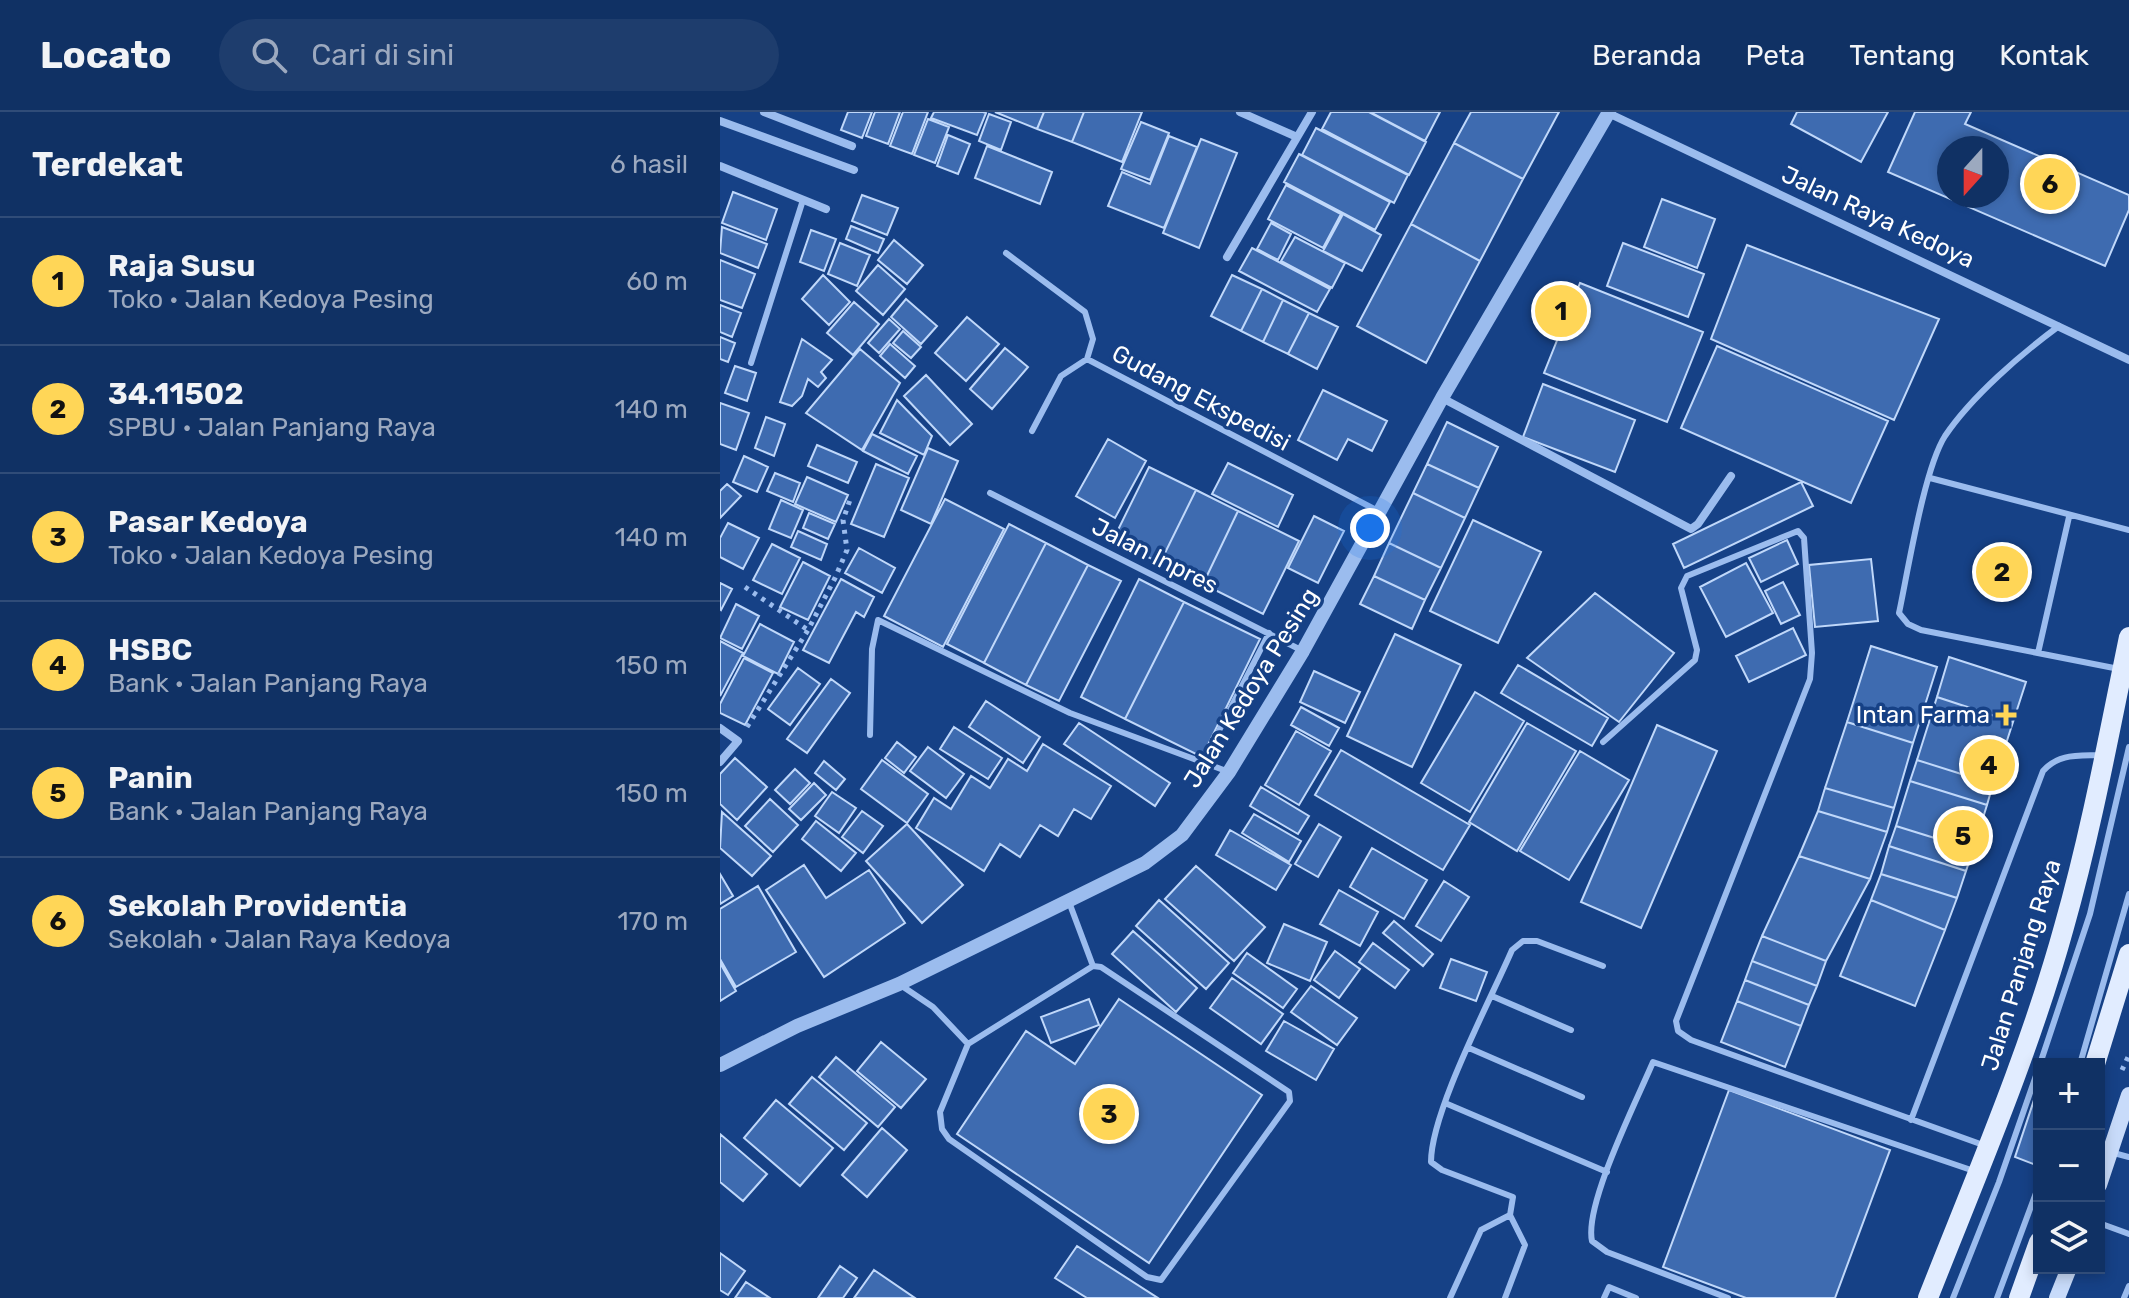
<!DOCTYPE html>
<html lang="id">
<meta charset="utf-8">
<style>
body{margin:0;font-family:Rubik,sans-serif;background:#1e3d6d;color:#f1f3f6}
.controls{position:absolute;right:24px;bottom:24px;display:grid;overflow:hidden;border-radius:0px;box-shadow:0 4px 12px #0003}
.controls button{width:72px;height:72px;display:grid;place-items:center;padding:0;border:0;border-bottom:2px solid #304c78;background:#103164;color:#f1f3f6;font:40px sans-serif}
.compass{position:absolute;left:1217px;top:24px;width:72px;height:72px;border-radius:50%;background:#103164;box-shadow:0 4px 12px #0003;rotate:201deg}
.you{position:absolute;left:650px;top:416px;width:28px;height:28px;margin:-20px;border:6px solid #fff;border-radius:50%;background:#1a73e8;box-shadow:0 0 0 12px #1a73e833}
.badge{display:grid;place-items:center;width:52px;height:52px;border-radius:50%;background:#ffd657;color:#111;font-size:26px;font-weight:700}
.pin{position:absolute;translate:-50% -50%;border:4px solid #fff;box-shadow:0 2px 8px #0006}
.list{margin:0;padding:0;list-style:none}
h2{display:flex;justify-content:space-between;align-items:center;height:104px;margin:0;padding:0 32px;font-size:34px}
h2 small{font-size:26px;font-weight:400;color:#9ca9bf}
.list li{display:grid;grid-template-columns:52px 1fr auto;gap:24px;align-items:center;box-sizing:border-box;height:128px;padding:0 32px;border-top:2px solid #304c78}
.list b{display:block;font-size:30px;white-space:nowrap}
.list p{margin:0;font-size:26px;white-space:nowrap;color:#9ca9bf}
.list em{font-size:26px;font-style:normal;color:#9ca9bf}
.icon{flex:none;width:44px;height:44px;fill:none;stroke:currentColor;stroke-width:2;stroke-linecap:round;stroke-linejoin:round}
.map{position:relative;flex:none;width:1409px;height:1186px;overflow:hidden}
header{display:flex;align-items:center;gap:48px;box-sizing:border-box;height:112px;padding:0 40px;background:#103164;border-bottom:2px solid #304c78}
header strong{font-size:38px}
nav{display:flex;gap:44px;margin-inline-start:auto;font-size:28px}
.search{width:560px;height:72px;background:#1e3d6d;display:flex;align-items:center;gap:20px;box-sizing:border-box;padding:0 28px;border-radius:44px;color:#9ca9bf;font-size:30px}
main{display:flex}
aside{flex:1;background:#103164}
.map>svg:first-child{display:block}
</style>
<header>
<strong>Locato</strong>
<div class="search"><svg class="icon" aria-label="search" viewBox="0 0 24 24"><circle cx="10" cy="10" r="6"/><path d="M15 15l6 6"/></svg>Cari di sini</div>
<nav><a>Beranda</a><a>Peta</a><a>Tentang</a><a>Kontak</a></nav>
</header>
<main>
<aside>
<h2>Terdekat<small>6 hasil</small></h2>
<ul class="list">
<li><span class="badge">1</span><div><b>Raja Susu</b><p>Toko · Jalan Kedoya Pesing</p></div><em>60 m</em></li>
<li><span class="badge">2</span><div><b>34.11502</b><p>SPBU · Jalan Panjang Raya</p></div><em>140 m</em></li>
<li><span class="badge">3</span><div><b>Pasar Kedoya</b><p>Toko · Jalan Kedoya Pesing</p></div><em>140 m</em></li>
<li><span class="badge">4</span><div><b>HSBC</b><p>Bank · Jalan Panjang Raya</p></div><em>150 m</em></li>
<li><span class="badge">5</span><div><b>Panin</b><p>Bank · Jalan Panjang Raya</p></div><em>150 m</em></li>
<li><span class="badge">6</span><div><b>Sekolah Providentia</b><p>Sekolah · Jalan Raya Kedoya</p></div><em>170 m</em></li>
</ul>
</aside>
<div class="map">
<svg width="1409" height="1186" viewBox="0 0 1409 1186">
<rect width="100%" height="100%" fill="#164186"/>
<path fill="#3e6bb0" stroke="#c0d8fa" stroke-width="2" fill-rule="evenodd" d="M128,0H152L142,26L121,18Z
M155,0H180L168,32L146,24Z
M183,0H208L192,42L170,34Z
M214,0H263L266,1L257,23L211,6Z
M275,0H324L317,17Z
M324,0H364L352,30L317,17Z
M364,0H422L402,50L352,30Z
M611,0H649L706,30L689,63L602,17Z
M650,0H720L705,29Z
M751,0H839L803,67L734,31Z
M1077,0H1168L1141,50L1071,12Z
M1195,0H1251L1245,12L1409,83V98L1385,154L1168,60ZM1229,36H1277V84H1229Z
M269,2L291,10L281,38L259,29Z
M208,7L229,15L215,51L194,43Z
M421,10L449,21L430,68L401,57Z
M596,16L688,63L674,91L582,43Z
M228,23L250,32L238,62L217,54Z
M449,24L477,35L444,116L388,94L402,60L430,72Z
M481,27L517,41L479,136L443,121Z
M734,31L803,67L760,149L691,112Z
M267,34L332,60L320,92L255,66Z
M579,42L670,90L655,118L564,70Z
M566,73L621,102L603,136L548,107Z
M13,80L57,97L46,128L2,111Z
M142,83L178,96L167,123L132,109Z
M942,87L995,107L977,156L924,135Z
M623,102L661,123L642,159L603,139Z
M551,111L571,122L558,148L537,137Z
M691,112L760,149L706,251L637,214Z
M131,114L164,127L158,141L126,127Z
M2,115L47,132L38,156L0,141Z
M91,118L116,127L104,159L80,150Z
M575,125L625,151L612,176L561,149Z
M174,128L203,153L187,172L158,148Z
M120,131L150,143L137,174L108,162Z
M903,131L984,162L968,205L887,174Z
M1027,133L1219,207L1174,308L991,227Z
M532,136L610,177L597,200L519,159Z
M0,148L35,162L22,196L0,188Z
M158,153L185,177L163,203L136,179Z
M103,163L130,190L109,213L82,187Z
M512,163L542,177L521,219L491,204Z
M860,171L983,220L947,310L824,261Z
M542,177L563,188L543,230L521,219Z
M186,187L217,214L201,232L171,205Z
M563,188L589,201L568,242L543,230Z
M134,190L159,212L133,243L107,221Z
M0,193L21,201L12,225L0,220Z
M589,201L618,215L597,257L568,242Z
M247,205L279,232L246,269L215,241Z
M169,207L180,217L159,241L148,231Z
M183,219L201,235L191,246L173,231Z
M0,225L15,231L8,250L0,247Z
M82,227L112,248L101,260L106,266L98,275L88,267L82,284L72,294L60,290Z
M170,232L195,254L185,266L160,244Z
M997,234L1168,309L1131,391L961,316Z
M285,236L308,255L272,297L250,277Z
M140,237L180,271L142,338L86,301Z
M15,254L36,261L27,289L5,281Z
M206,263L252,312L230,333L184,284Z
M823,272L915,308L895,360L803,325Z
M603,278L667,309L652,339L628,327L617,348L578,328Z
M177,288L212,324L204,343L160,321Z
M0,291L29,301L16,338L0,332Z
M46,305L65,312L54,344L35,336Z
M727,310L778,335L759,376L707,352Z
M152,322L197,344L188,362L143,339Z
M388,327L426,349L395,406L356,384Z
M97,333L137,350L128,371L88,354Z
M208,336L238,349L211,412L181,398Z
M24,344L48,355L37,380L13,370Z
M508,351L573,383L558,415L492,382Z
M156,352L189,366L164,425L131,412Z
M707,352L759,376L745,406L693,381Z
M429,355L476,378L440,451L393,428Z
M55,361L80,371L73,390L47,379Z
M87,365L128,383L116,410L75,392Z
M1081,370L1093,394L964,456L953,432Z
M7,372L21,384L0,406V379Z
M476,378L518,399L483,472L440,451Z
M693,381L745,406L721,456L669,431Z
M225,387L284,417L223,535L164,504Z
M61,388L83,398L71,426L49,417Z
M518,399L579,429L543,502L483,472Z
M89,401L115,412L108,427L83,416Z
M594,404L624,419L598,471L568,456Z
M753,408L821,440L778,531L710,499Z
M8,411L39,426L23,457L0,445V426Z
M289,412L326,431L264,551L227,532Z
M78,419L107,432L101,448L71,435Z
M1067,428L1078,452L1041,470L1029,446Z
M326,431L368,453L306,573L264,551Z
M669,431L721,456L705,488L654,464Z
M52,432L80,446L62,482L33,468Z
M139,436L175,456L162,481L125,461Z
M1151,447L1158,509L1095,515L1089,453Z
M83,450L110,464L88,508L60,495Z
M1026,451L1053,501L1006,525L980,475Z
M368,453L401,469L339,589L306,573Z
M654,464L705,488L692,517L640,492Z
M121,467L154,485L144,505L136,500L109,551L83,538Z
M419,467L464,490L405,607L361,585Z
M1063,470L1080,503L1061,512L1045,479Z
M0,471L12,477L1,498L0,497Z
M875,481L954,541L899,610L807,546Z
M464,490L540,527L482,645L405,607Z
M16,492L39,504L22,537L0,526Z
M40,512L74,530L58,562L23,544Z
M1073,516L1086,543L1029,570L1016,544Z
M675,522L741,553L692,655L627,624Z
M0,529L23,541L0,584Z
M1151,534L1217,555L1193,631L1127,610Z
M1229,545L1306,570L1293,610L1217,585Z
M24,546L53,561L25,613L0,601V592Z
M798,553L888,606L872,634L781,581Z
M78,556L100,572L70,613L48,597Z
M594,559L640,580L625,611L580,590Z
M111,567L130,581L87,641L67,627Z
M755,580L804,609L750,700L701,671Z
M1217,585L1293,610L1273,672L1197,648Z
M266,589L320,625L303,651L249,615Z
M581,595L619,616L609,634L571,613Z
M1127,610L1193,631L1174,696L1105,676Z
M359,611L450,671L435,694L344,632Z
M807,611L856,639L797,739L749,710Z
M937,613L997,639L921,816L861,790Z
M234,615L282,646L268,667L220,637Z
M576,619L611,639L579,693L545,673Z
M177,630L196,645L184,661L165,646Z
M323,632L391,674L371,707L354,697L338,724L320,713L300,745L280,732L264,759L196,716L214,686L231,697L251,664L270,676L288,647L307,659Z
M208,635L244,662L226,686L190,659Z
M621,638L750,713L723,758L595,683Z
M860,639L909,668L849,768L800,739Z
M15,646L47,675L17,708L0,692V662Z
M162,648L208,682L187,711L141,677Z
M1197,648L1273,672L1267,693L1190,669Z
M104,649L125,667L116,678L95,661Z
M75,657L90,671L70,692L55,678Z
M1190,669L1267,693L1253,738L1176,714Z
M94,671L106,683L81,708L69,697Z
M541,675L589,704L578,722L530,694Z
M1105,676L1174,696L1167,720L1098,699Z
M112,680L136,696L119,721L95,704Z
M50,687L78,713L53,740L25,714Z
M142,699L163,714L143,741L122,725Z
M1098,699L1167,720L1150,767L1079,744Z
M2,700L51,744L32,764L0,736Z
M534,702L581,729L569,750L522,721Z
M96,709L136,741L121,759L82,727Z
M187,712L243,773L202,811L146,749Z
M599,712L621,725L598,765L575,752Z
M1176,714L1253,738L1246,759L1169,734Z
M510,718L571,753L556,778L496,743Z
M1169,734L1246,759L1237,786L1161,762Z
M652,736L707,768L684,807L630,775Z
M1079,744L1150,767L1106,849L1042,824Z
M84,753L106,786L149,758L185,811L104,865L46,778Z
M476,754L545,815L514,849L445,787Z
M0,762L13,784L0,792Z
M1161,762L1237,786L1225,818L1151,788Z
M724,769L749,785L721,829L696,814Z
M38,774L76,840L16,875L0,847V797Z
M619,778L658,800L640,834L600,812Z
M439,788L509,851L486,877L416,814Z
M1151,788L1225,818L1195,894L1120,864Z
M674,809L713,842L703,854L663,821Z
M564,812L607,830L590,869L547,851Z
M413,819L477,876L456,900L392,842Z
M1042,824L1106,849L1097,874L1032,849Z
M653,831L689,858L675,876L639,850Z
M615,839L640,857L619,886L594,868Z
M527,841L577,877L563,896L513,861Z
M731,847L767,860L756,889L720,876Z
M1032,849L1097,874L1089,893L1025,868Z
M0,851L16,879L0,889Z
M512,866L563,902L541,932L490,896Z
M1025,868L1089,893L1081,914L1017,889Z
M591,874L637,906L617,933L571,900Z
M369,887L379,913L331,931L321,905Z
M399,887L542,983L429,1151L237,1022L306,919L355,952Z
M1017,889L1081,914L1065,955L1001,930Z
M564,909L614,937L596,968L546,939Z
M161,930L206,967L181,996L137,959Z
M116,945L175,995L158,1015L99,965Z
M92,965L147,1011L124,1038L69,992Z
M1319,973V1045L1316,1053L1295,1045Z
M1009,978L1170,1038L1115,1186H1026L943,1155Z
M56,988L113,1036L80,1074L24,1026Z
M162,1016L187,1038L147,1085L122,1063Z
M0,1022L47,1062L23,1089L0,1070Z
M357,1134L438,1186H367L335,1166Z
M0,1141L25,1159L8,1183L0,1178Z
M120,1154L137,1166L123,1186H98Z
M154,1158L195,1186H134Z
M26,1170L50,1186H15Z"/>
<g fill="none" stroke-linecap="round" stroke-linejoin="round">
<path stroke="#9bbcee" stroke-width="5" stroke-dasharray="4 6" stroke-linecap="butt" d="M25,475L88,518
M27,615L88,518L115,466L127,438L123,408L131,385
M1402,958L1409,943"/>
<path stroke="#9bbcee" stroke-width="6" d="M286,141L365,200L373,227L367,247
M1339,214C1301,242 1252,284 1225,324C1204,357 1188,459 1179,501L1188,512L1201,518L1399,557
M31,251L83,88
M312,319L341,264L367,247L660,400
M1210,366L1409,418
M270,381L583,539
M1318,541L1349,405
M150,623L152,537L158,508L350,601L509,660
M883,630L975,548L977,538L961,476L967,464L1078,419L1084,426L1092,541L1090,567L956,909L958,919L971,928L1266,1034
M483,650L549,521
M349,790L373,854
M373,854L381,855L569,980L570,989L441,1168L427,1165L229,1027L222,1017L220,1000L248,932Z
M179,872L213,895L248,932
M772,884L851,918
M749,936L862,985
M1320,952L1370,802L1409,635
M1360,952L1409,782
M725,991L887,1060
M1191,1008L1323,659C1339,641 1358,644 1381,643
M1390,1040L1409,1045
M1379,1111L1409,1122
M730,1186L761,1118L790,1103
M785,1186L805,1133L790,1103L793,1085L722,1058L711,1050C711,1000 770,889 792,838L803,829H817L883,854
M884,1186L889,1175L916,1186
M1008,1186L887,1140L872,1129C864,1093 917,988 933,950L1257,1060
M1233,1186L1279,1070L1319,955
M1277,1186L1319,1073
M1404,1186L1409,1174"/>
<path stroke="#9bbcee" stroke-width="8" d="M44,0L132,34
M520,0L577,25
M888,1L1409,248
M0,9L134,58
M0,54L106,97
M507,145L592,0
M722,286L971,417L978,412L1011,364
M0,616L18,629L0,650"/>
<path stroke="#9bbcee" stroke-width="14" d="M0,953L77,914L179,872L425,751L462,723L509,660L583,539L722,286L889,0"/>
<path stroke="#c8dbfa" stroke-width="16" d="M1379,1073L1409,983
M1337,1186L1349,1156"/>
<path stroke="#e1ecff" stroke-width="20" d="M1375,952L1409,842
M1208,1186C1256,1064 1309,942 1344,815C1371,720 1389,622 1409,525
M1299,1186L1319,1130"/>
</g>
<path fill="#ffd657" stroke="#164186" stroke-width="3" d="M1282 591h8v8h8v8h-8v8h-8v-8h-8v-8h8z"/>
<g text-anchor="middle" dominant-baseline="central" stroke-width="7" stroke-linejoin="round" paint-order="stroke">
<g font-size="24" fill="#fff" stroke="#164186">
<text transform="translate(1158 105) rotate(25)">Jalan Raya Kedoya</text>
<text transform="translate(481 286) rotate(28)">Gudang Ekspedisi</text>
<text transform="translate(435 444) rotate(27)">Jalan Inpres</text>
<text transform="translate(531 576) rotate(-58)">Jalan Kedoya Pesing</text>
<text transform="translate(1301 853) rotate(-73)">Jalan Panjang Raya</text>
</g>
<g font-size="24" fill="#fff" stroke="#164186" text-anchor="end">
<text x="1270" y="603">Intan Farma</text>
</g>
</g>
</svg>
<div class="controls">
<button>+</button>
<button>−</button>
<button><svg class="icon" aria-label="layers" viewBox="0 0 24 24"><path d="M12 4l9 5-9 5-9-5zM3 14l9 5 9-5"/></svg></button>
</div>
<svg class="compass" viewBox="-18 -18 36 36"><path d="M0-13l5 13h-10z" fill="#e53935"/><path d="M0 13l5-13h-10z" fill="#9ca9bf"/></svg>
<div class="you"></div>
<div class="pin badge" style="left:841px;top:199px">1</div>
<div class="pin badge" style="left:1282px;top:460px">2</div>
<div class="pin badge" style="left:389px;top:1002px">3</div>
<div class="pin badge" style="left:1269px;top:653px">4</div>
<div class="pin badge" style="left:1243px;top:724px">5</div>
<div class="pin badge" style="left:1330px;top:72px">6</div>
</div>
</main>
